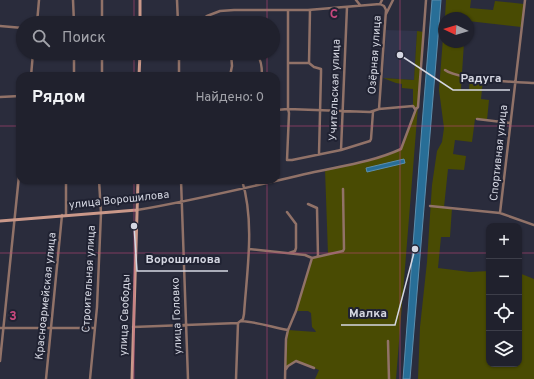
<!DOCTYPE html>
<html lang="ru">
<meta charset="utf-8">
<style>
body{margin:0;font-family:Overpass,sans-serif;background:#2d2e39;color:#f1f3f6}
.controls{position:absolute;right:12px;bottom:12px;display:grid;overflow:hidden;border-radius:8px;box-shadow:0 1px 3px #0004}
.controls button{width:36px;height:36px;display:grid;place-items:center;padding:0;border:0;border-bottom:1px solid #3d3e49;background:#20212d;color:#f1f3f6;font:20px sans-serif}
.compass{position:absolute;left:438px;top:12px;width:36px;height:36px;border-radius:50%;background:#20212d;box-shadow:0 1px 3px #0004;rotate:274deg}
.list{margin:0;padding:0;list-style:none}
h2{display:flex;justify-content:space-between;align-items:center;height:52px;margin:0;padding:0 16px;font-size:17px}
h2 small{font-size:13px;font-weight:400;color:#a2a3aa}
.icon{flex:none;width:22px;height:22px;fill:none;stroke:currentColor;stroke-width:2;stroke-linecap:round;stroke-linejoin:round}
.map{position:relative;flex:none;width:534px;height:379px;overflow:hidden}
.search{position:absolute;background:#20212d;box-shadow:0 1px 3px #0004;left:16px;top:16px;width:264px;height:44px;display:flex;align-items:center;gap:10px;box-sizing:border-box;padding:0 14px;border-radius:22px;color:#a2a3aa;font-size:15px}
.panel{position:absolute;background:#20212d;box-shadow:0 1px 3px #0004;left:16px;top:72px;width:264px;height:112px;border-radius:12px}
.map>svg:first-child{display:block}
</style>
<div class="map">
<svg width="534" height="379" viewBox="0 0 534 379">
<rect width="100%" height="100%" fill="#2a2c3c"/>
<path fill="#31344a" d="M386,30L417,31L414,80L383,78Z"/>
<path fill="#494b03" d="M446,0H471L470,8L493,10L495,1L524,4L521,27L468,21V18H445Z
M444,25V42H464L461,89L469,90L470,77L483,79L481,99L489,100L487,120L475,119L472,142L455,140L453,154L466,156L464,170L448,169L444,207L452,208L450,237H441L438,268L470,272L489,271V364H519V273L534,279V379H418L420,327L427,262L432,185L437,151L442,142L444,128L439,90Z
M417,31L424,32L396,379H315L319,370L296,361L285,369L288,330L316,332L315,330L312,327L311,313L308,311H296L312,258L328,254L325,169L376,159L401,149L416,109L413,106V89L402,88V84L396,83L383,78L414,80Z"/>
<path fill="#286e97" stroke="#5c8eae" d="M432,0H441L410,379H403L422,125Z
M404,159L405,163L367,172L366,168Z"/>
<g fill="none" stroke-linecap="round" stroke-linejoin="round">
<path stroke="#917268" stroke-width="2.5" d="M73,0L74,23
M177,0L178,23
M356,0L360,5
M380,4L382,0
M288,10V109L289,113L287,160H292L341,150L370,141L371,139L373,112
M310,10L309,63L314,67L321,69V73L319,154
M386,14L393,0
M37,23L39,0
M102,23V0
M192,23L219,18L225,20V23
M196,23L207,16L220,11L234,10H308L380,4
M0,26L23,28
M102,53V76
M179,53V76
M232,59C253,56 262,47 262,76
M288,63H309
M445,70C458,80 515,82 534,83
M31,76L33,53
M74,76V53
M230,76L232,66L231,53
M0,97L20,96
M379,109L386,10L384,6L380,4
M276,110L288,109L370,112L379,109L413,106L415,109
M477,119L510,123
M341,150L347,7
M181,180L188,379
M308,204L317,208L318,256
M430,206L500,213L534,225
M137,210C196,200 253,186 310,173C341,166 373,162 401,149L416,109L418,107L426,0
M287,212L296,224V248L295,251L289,253
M500,213L525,0
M66,215V180
M249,249L305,255L312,258L296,311L288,330
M312,258L343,251L344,249L343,189
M241,321C257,322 272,327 288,330L286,339L285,379
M133,327L238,323
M0,328H94
M388,341L389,379
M0,361L20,166
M286,369L288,366L296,361L314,368
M46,379L62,215
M90,379L97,307L101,213L99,180
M236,379L238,323L243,319L244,314C247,270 255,223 242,180"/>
<path stroke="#ca9889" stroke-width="3" d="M140,23V0
M139,76L140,53
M0,221L137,210
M132,379L138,180"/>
</g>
<path fill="none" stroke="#c7487d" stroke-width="1" stroke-opacity="0.55" d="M134,0V23M267,0V23M400,0V379M134,53V76M267,53V76M0,126H20M276,126H534M134,180V379M267,180V379M0,253H489M519,253H534"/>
<g text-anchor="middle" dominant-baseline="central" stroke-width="4" stroke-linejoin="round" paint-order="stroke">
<g font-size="11" fill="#d5d7e2" stroke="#202232">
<text transform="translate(375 55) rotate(-86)">Озёрная улица</text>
<text transform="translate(335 90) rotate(-88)">Учительская улица</text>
<text transform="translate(499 153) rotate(-84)">Спортивная улица</text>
<text transform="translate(119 200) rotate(-6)">улица Ворошилова</text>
<text transform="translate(89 279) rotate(-87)">Строительная улица</text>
<text transform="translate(46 296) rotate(-84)">Красноармейская улица</text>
<text transform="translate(125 315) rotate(-88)">улица Свободы</text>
<text transform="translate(177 316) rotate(-92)">улица Головко</text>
</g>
</g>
<g font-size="13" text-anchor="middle" font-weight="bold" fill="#c7487d" stroke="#202232" stroke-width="4" stroke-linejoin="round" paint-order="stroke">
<text x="334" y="18">C</text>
<text x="13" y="320">3</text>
</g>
<path fill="none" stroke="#d5d7e2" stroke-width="1.5" d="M400 55L453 90H510M134 226L137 271H228M415 249L395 325H341"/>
<g fill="#d5d7e2" stroke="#202232" stroke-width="1.5">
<circle cx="400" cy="55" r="4"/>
<circle cx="134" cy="226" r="4"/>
<circle cx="415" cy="249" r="4"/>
</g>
<g font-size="12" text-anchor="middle" font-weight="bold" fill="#d5d7e2" stroke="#202232" stroke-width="4" stroke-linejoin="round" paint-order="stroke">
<text x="481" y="82">Радуга</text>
<text x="183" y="263">Ворошилова</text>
<text x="368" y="317">Малка</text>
</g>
</svg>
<div class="controls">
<button>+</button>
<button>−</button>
<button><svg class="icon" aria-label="locate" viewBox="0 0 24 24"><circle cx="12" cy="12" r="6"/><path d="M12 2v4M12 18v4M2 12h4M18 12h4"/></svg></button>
<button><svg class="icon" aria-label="layers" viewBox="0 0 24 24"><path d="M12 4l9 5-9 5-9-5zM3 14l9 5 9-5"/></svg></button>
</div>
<svg class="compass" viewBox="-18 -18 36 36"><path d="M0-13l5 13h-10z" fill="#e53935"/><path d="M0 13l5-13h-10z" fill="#a2a3aa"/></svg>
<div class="search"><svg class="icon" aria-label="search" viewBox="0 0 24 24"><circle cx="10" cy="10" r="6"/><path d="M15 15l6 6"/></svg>Поиск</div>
<section class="panel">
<h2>Рядом<small>Найдено: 0</small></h2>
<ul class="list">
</ul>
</section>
</div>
